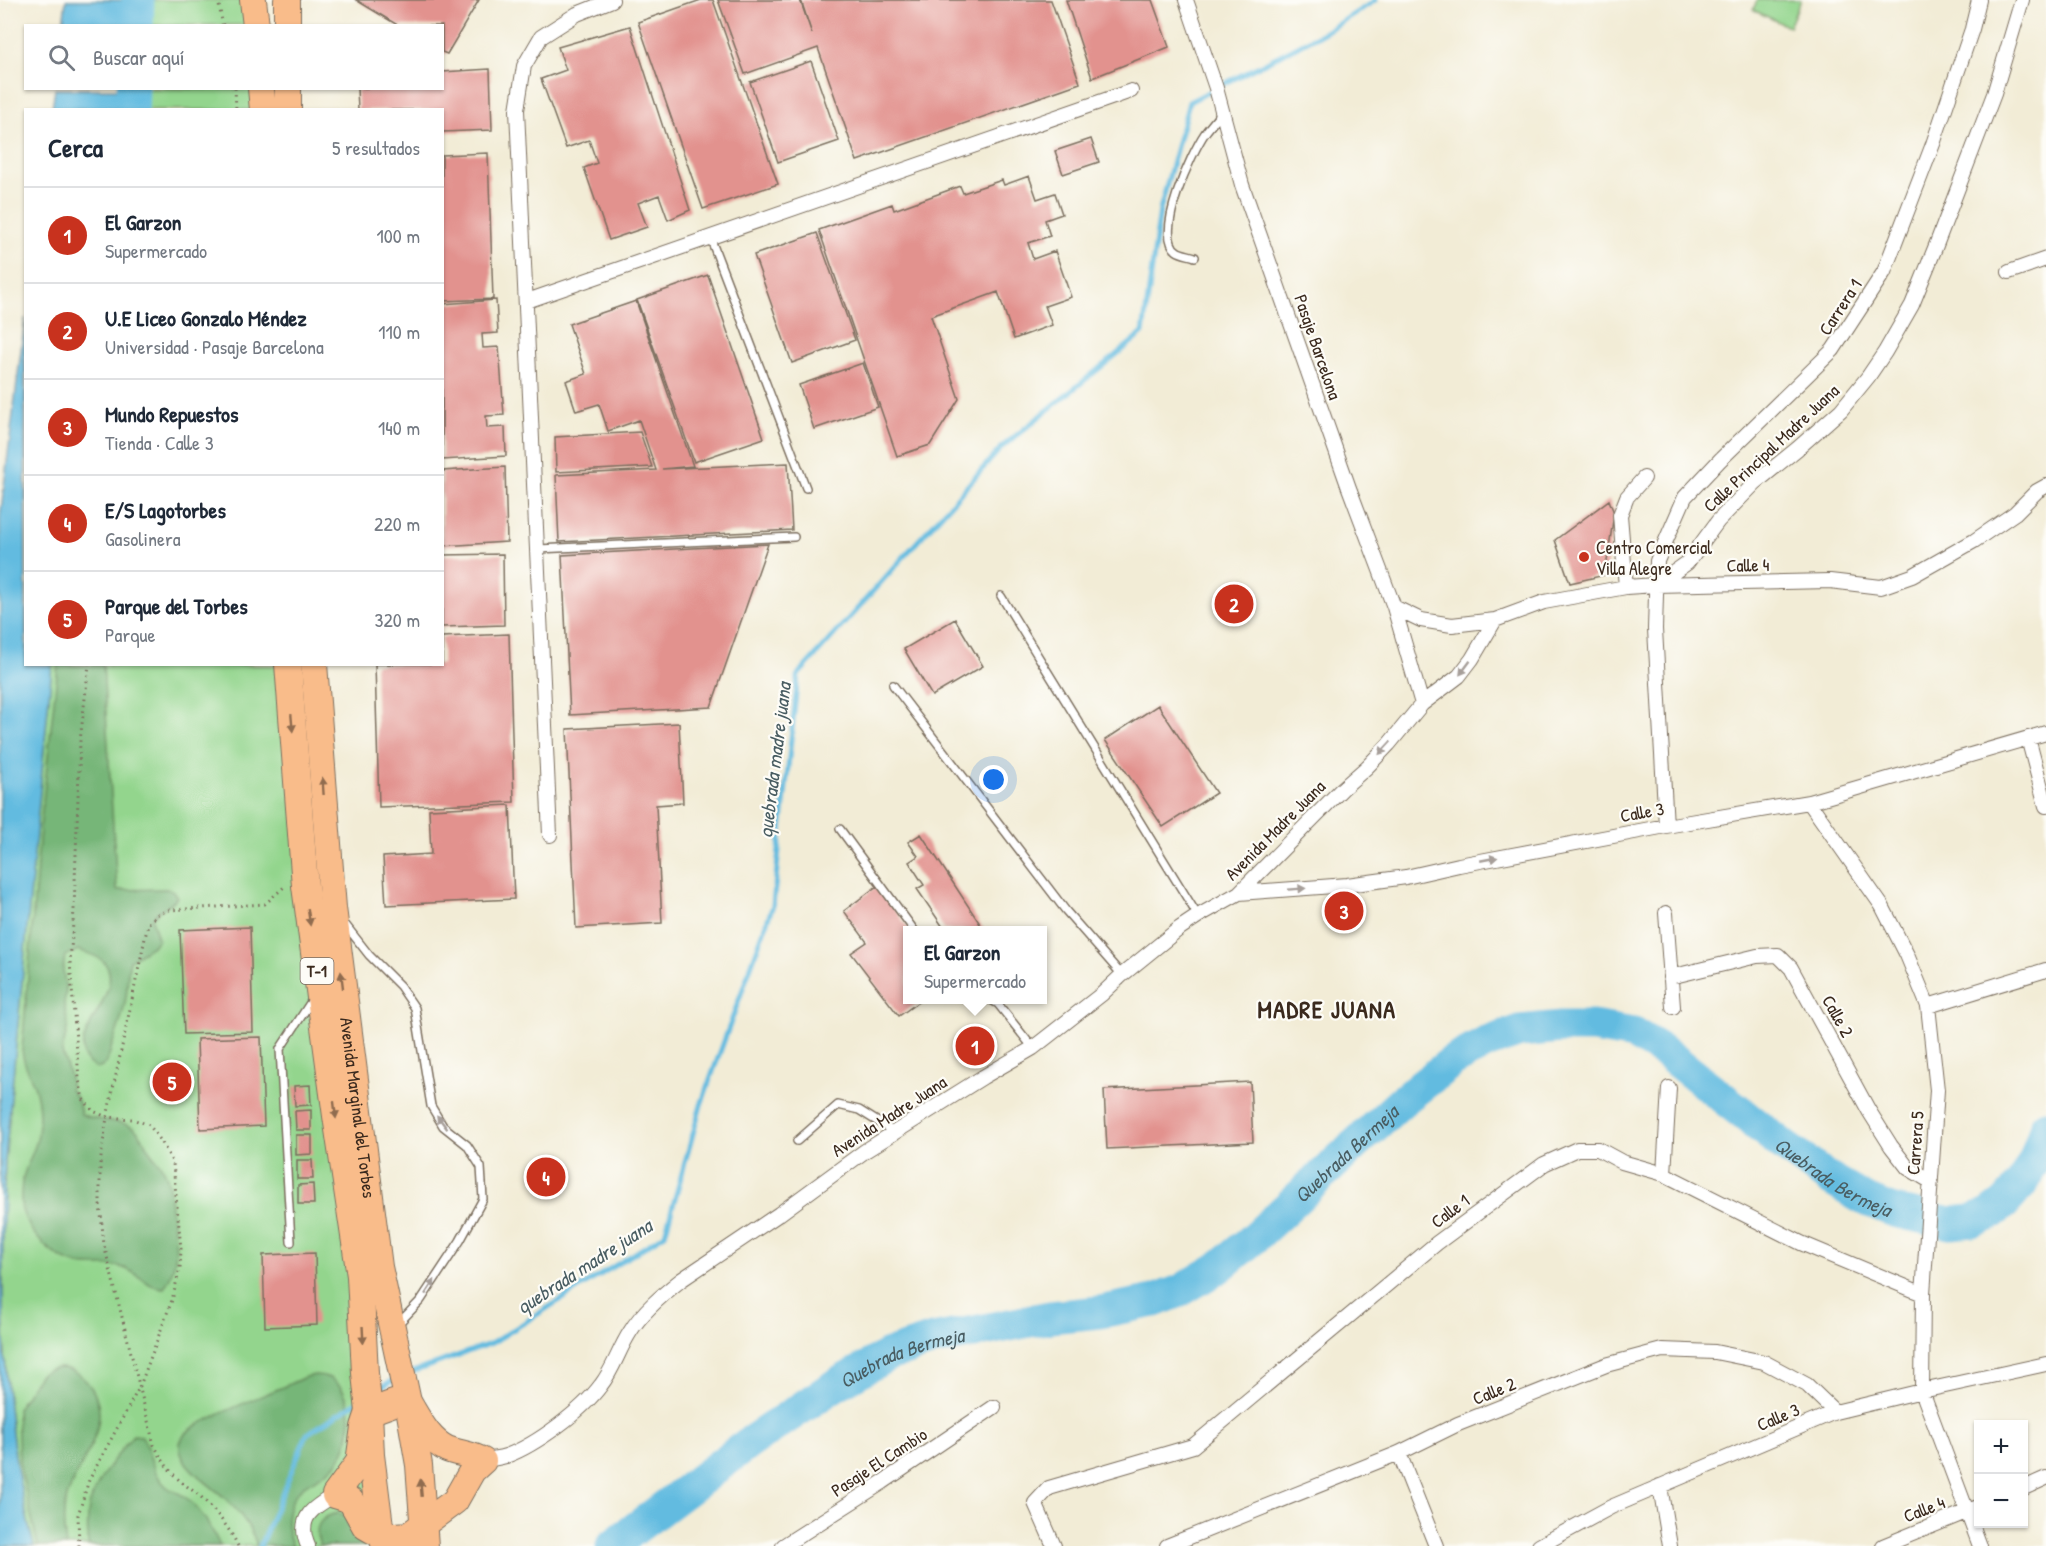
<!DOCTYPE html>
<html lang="es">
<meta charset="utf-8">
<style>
body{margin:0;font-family:"Patrick Hand",sans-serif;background:#f2f2f3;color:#1f2937}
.controls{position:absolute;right:18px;bottom:18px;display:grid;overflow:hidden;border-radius:0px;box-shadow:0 2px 4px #0004}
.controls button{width:54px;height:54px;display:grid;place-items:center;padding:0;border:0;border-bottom:2px solid #e0e1e3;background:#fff;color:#1f2937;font:30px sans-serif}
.you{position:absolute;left:994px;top:780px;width:21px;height:21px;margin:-15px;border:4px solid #fff;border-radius:50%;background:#1a73e8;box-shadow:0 0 0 9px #1a73e833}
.badge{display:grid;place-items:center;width:39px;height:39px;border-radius:50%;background:#c8321e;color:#fff;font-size:20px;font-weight:700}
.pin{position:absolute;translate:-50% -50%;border:3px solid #fff;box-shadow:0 2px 6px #0006}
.popup{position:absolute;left:903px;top:926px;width:144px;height:78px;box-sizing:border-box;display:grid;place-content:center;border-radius:0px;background:#fff;filter:drop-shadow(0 2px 4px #0005);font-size:20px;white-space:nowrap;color:#747a83}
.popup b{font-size:22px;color:#1f2937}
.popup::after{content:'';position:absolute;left:50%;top:100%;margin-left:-12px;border:12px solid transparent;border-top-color:#fff}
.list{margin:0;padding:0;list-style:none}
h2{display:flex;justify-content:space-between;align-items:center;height:78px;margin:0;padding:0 24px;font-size:26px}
h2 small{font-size:20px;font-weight:400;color:#747a83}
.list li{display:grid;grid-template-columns:39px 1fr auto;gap:18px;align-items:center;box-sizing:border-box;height:96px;padding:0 24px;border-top:2px solid #e0e1e3}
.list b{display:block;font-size:22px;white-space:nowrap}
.list p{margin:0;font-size:20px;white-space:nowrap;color:#747a83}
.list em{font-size:20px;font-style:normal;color:#747a83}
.icon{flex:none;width:33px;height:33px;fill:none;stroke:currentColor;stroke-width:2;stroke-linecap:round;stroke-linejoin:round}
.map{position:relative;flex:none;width:2046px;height:1546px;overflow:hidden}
.search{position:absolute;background:#fff;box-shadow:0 2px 4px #0004;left:24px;top:24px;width:420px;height:66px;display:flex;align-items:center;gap:15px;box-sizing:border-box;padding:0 21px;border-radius:0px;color:#747a83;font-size:22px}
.panel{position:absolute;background:#fff;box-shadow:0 2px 4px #0004;left:24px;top:108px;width:420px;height:558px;border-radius:0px}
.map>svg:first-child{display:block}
</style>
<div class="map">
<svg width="2046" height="1546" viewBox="0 0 2046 1546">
<rect width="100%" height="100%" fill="#fdfcf7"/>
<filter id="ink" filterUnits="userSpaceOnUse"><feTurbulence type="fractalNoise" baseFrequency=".0167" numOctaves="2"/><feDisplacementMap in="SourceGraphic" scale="12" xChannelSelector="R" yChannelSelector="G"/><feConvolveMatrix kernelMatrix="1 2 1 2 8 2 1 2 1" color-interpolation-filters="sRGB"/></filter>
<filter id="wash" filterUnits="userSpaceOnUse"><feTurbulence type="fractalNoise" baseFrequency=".008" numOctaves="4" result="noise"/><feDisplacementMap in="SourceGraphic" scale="24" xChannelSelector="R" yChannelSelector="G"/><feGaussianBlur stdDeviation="1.35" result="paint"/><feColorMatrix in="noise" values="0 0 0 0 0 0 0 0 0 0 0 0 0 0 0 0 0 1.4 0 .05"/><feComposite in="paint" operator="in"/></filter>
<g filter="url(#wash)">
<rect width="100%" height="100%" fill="#f2ecd6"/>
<path fill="#93d58d" stroke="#678056" stroke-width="1.5" d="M137,0H253L256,25L134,26Z
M1757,0H1801L1789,27L1753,10Z
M126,88L261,89L263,110H123Z
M52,665H288L385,1546H34C0,1421 0,1289 5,1161Z"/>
<path fill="#76b678" stroke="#58704b" stroke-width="1.5" d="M58,665H103L117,890L167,889L173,891L177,897C171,907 158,908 152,919L158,939L154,945L130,960C127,973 128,984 126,997C124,1014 118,1029 112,1045C110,1053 106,1076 91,1065C59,1040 131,991 103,961C97,955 85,953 78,950L65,956L63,970L66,990L64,1004L68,1025L62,1052L70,1077V1089L78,1100L81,1114C98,1123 118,1118 134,1128C142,1134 144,1142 149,1150C154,1158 161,1163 165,1172C170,1184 170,1196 171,1208C175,1239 182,1260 164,1288C144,1287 139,1271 120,1267C106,1264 93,1268 79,1265C53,1259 30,1235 22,1210C20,1201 21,1191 22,1182C25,1165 36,1151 38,1134C40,1118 39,1100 34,1085C29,1073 23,1063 22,1050L40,829Z
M58,1368C71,1368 77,1372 86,1381C121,1419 76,1463 66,1500C62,1515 64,1531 66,1546H38L19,1462L17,1409L39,1375L48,1370Z
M315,1375C357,1375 357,1438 337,1463C325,1478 303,1481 294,1497C285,1512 285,1531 293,1546H257C252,1528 240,1513 227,1500C209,1482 152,1451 196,1426C229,1407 270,1394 305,1377Z
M133,1435L142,1436C151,1452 151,1473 167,1487C172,1491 179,1493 184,1496C200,1508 212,1528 220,1546H88C88,1532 86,1517 90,1503C98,1478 117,1455 133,1435Z
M339,1513L346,1516L374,1546H320C313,1527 319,1516 339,1513Z"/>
<path fill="#62bbe0" stroke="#4e727f" stroke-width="1.5" d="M66,0H137L134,25H63Z
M55,89H126L123,109H52Z
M25,318L26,664L52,665L5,1161C0,1289 0,1421 34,1546H0V518Z"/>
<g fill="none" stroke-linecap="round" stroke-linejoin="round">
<path stroke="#62bbe0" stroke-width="5" d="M410,1373L492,1343L665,1234L701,1105L773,905L798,675L1002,447L1143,333L1160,210L1189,102L1325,32L1376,0
M375,1390L396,1379
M260,1546L307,1434L360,1400"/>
<g stroke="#62bbe0" stroke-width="33">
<path d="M137,26L138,0"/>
<path d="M132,110L133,88"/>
<path id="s1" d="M612,1546L749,1443L834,1386L888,1355L933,1340L1050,1317L1100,1312L1154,1301L1180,1291L1218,1268L1252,1240L1402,1101L1453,1061L1486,1043L1520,1031L1561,1027H1593L1634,1034L1666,1053L1784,1146L1831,1180L1864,1199L1894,1211L1950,1223L1972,1221L1989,1215L2005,1203L2021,1185L2035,1159L2046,1126"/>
</g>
</g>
<g id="blocks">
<path fill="#e2928e" d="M356,0H479L447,54L442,52V26H399Z
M701,0H713L778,184L703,209L638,22Z
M718,0H800L812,34L801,0H1051L1080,83L857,161L818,48L745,74Z
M1066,0H1152L1169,47L1092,78Z
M630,26L690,210L668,220L659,195L638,203L647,227L609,240L584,168L597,163L589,140L566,148L541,79L566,70L558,47Z
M811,61L839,141L778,162L750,82Z
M490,69L492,130L442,132V110H358L357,88H442V72Z
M1091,139L1099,162L1063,174L1055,151Z
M488,153L493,299L442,301V155Z
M1029,176L1037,199L1055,193L1062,214L1045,220L1050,236L1028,243L1033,259L1055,251L1071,297L1045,306L1052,325L1014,339L998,292L931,316L959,399L930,445L897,456L819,230L892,204L894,210L960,186L963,193L1002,180L1004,185Z
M817,233L855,340L792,363L754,255Z
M708,275L764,438L694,462L637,300Z
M496,300L498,333L482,334L483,348L499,347L504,415L486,416L487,428L505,427L506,456L442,460V304Z
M636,301L693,466L662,469L788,463L792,530L559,542L556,475L656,470L639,420L608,431L599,404L576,411L566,381L586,374L569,324Z
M863,363L878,407L814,429L799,385Z
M640,432L652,467L556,472L555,437Z
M505,467L507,542L442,546V471Z
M1609,500L1614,513L1605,575L1570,583L1555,540Z
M768,544L711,707L570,715L562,555Z
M503,554L504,625L442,627V555Z
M955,619L983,666L932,696L904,649Z
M509,634L514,802L379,807L375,664H442V637Z
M1158,705L1216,793L1163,827L1105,740Z
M679,723L683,803L656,805L662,923L576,928L567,729Z
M510,805L514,899L386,905L383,857L431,854L429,809Z
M921,834L984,930H945L917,889L924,885L909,862L918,856L908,842Z
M877,886L910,930H908V1000H921L899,1016L851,953L867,942L844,911Z
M250,927L253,1032L184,1034L180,930Z
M261,1037L264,1126L200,1129L197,1039Z
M1250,1082L1253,1142L1107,1149L1104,1090Z
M310,1085L311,1105L295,1106L294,1086Z
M311,1110V1130H296L295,1111Z
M296,1135H312V1154L296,1155Z
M297,1160H312L313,1179H297Z
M313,1184L314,1204H298V1185Z
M315,1253L317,1325L265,1327L263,1255Z"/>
</g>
</g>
<g filter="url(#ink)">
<use href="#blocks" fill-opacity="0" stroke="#7b6e5e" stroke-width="1.5"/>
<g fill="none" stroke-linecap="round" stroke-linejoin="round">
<g stroke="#7b6e5e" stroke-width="10">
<path id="lane" d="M710,237L806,488
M1195,257C1190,255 1181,254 1177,251C1153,235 1192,152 1205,133C1210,126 1217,119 1222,111
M538,549L794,537
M1001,596L1198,916
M893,685L1066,911L1122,975
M840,829L914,930
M344,923L369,955L400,986L415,1008L431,1106L443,1126L467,1145L481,1167L483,1199L460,1241L421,1300L398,1324
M991,1000L998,1004L1033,1048
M797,1141L838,1105L859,1110L894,1132
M291,1242L280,1049L312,1000"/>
</g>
<g stroke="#7b6e5e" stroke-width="16">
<path id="street" d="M1186,0L1216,88L1242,185L1349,488L1394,607L1422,704
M2009,272L2046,259
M527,301L1131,91
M1656,585L1687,563L1718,521L1755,483L1797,449L1841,410L1868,377L1885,352L1912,305L1935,248L1994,94L2022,0
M1626,587L1620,515L1627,497L1644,478
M1394,607L1421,620L1452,625L1495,620L1544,602L1626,587L1656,585L1830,581L1881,587L1912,576L1974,541L2015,513L2037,491L2046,486
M2028,738L2046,806
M1809,802L1882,906L1907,955L1928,1006L1937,1090L1923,1294L1922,1391L1980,1546
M1666,826L1655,629L1657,561L1685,497L1720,460L1833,350L1884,272L1933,144L1972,29L1979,0
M550,835L517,110L524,66L541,37L577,14L612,0
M1239,893L1347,885L1406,877L1459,865L1666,826L1809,802L2046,733
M1666,913L1673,1007
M1670,977L1757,956L1778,955L1791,968L1869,1111L1891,1146L1908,1168L1930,1181
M1928,1006L2046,970
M1664,1174L1669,1088
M1399,1453L1436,1546
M483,1461C491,1459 499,1458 506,1456C536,1445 582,1411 601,1385C613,1370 619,1349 630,1332C642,1312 662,1295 681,1280L779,1214L865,1151L983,1077L1033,1048L1102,994L1122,975L1180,928L1198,916L1239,893L1342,789L1367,767L1389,744L1422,704L1459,676L1472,659L1495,620
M1660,1486L1670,1546
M2024,1488L2046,1478
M308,1546C296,1518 313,1507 335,1495
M783,1546L883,1482L994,1407
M1054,1546L1035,1503L1049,1488L1193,1446L1437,1243L1544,1164L1577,1149H1598L1622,1162L1664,1174L1801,1243L1923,1294
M1167,1546L1399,1453L1458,1424L1606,1365L1662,1350L1715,1352L1764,1362L1807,1385L1835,1412
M1539,1546L1611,1507L1835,1412L1922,1391L2046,1364
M1883,1546L1978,1507"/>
</g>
<g stroke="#7b6e5e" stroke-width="28">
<g id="highway">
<path d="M253,0L256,26"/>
<path d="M287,0V26"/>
<path d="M261,88L263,110"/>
<path d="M288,88V110"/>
<path d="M288,664L305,886L336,1116L360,1276L365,1373L369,1412L371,1455L381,1534L385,1546"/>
<path id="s2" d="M314,664L333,908L379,1267L408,1402L419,1465L425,1546"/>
<path d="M408,1402C418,1418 428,1440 447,1449C459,1454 472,1454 483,1461L472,1471L455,1501L409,1535L395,1536L381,1534L372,1530L365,1526L351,1501L345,1498L335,1495L359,1462L364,1427L369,1412L394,1403Z"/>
</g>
</g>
<path stroke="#7b6e5e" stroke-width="3" stroke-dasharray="1.5 4.5" stroke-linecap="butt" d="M218,0L223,26
M235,88L236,110
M79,1546L78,1515L89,1480L140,1386L172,1300L180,1268L181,1249L173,1163L161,1141L149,1125L132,1119L107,1117L93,1111L83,1099L79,1079L70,962L74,910L80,741L89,664
M238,1546C229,1527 216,1512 201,1497C190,1488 178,1481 169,1469C163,1462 159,1453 154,1445L104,1245L100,1204V1164L107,1117L148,924L158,914L169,910L265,904L284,887"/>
<use href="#lane" stroke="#fff" stroke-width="7"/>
<use href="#street" stroke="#fff" stroke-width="14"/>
<use href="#highway" stroke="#f9bc8a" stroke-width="26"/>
</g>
<defs><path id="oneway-solid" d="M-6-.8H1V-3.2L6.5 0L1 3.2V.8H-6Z" transform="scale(1.5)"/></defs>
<g fill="#a79f9a">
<use href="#oneway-solid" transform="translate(1465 668) rotate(127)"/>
<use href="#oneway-solid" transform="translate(1385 748) rotate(133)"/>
<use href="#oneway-solid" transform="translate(1489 859) rotate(-11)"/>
<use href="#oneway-solid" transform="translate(1297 889) rotate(-4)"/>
<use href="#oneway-solid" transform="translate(442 1122) rotate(-127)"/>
<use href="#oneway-solid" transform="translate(430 1287) rotate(-57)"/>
</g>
<g fill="#906c4f">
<use href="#oneway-solid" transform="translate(292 723) rotate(85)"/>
<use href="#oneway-solid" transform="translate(323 786) rotate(-94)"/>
<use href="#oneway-solid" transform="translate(309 917) rotate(82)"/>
<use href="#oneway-solid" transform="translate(342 980) rotate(-97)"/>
<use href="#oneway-solid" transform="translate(335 1110) rotate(83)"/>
<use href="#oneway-solid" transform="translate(363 1335) rotate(87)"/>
<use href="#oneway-solid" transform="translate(421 1488) rotate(-95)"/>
</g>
</g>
<circle fill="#c8321e" stroke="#fdfcf7" stroke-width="2" cx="1584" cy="557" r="6"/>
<g text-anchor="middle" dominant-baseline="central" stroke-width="4.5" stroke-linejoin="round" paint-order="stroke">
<rect fill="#fdfcf7" stroke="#75695f" stroke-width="1.5" x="300.5" y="958" width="33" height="26" rx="4.5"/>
<g font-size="16" font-weight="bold" fill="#3b2a1e">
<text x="317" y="971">T-1</text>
</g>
<g font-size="18" fill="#3b2a1e" stroke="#fdfcf7">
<text transform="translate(1840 307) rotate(-57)">Carrera 1</text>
<text transform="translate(1318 347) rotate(71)">Pasaje Barcelona</text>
<text transform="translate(1771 448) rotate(-43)">Calle Principal Madre Juana</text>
<text transform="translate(1748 565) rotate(-1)">Calle 4</text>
<text transform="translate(1642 812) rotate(-10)">Calle 3</text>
<text transform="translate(1275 830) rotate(-45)">Avenida Madre Juana</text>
<text transform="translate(1838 1016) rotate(61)">Calle 2</text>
<text stroke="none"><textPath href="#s2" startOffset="446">Avenida Marginal del Torbes</textPath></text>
<text transform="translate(889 1116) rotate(-33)">Avenida Madre Juana</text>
<text transform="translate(1915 1143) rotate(-86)">Carrera 5</text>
<text transform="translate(1450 1211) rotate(-37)">Calle 1</text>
<text transform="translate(1494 1391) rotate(-22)">Calle 2</text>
<text transform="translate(1778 1417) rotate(-23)">Calle 3</text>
<text transform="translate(879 1462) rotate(-33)">Pasaje El Cambio</text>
<text transform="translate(1924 1509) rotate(-21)">Calle 4</text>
</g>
<g font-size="18" fill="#3b2a1e" stroke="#fdfcf7" text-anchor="start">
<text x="1596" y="547">Centro Comercial<tspan x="1596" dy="21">Villa Alegre</tspan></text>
</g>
<g font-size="20" font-style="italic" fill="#495d62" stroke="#fdfcf7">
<text transform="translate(774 760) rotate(-83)">quebrada madre juana</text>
<text stroke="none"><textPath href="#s1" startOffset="852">Quebrada Bermeja</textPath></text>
<text stroke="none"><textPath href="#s1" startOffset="1428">Quebrada Bermeja</textPath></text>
<text transform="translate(584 1266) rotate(-33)">quebrada madre juana</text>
<text stroke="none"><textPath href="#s1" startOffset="348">Quebrada Bermeja</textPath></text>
</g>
<g font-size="24" font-weight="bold" letter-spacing="1.5" fill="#3b2a1e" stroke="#fdfcf7">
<text x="1327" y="1009">MADRE JUANA</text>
</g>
</g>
</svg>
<div class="controls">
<button>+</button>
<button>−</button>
</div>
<div class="you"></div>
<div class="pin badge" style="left:975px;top:1046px">1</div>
<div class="popup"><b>El Garzon</b>Supermercado</div>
<div class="pin badge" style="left:1234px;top:604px">2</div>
<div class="pin badge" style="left:1344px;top:911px">3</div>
<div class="pin badge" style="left:546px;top:1177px">4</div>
<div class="pin badge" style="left:172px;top:1082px">5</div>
<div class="search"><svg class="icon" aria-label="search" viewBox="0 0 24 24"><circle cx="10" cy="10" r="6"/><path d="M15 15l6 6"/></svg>Buscar aquí</div>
<section class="panel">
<h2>Cerca<small>5 resultados</small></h2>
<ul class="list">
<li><span class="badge">1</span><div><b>El Garzon</b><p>Supermercado</p></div><em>100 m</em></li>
<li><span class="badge">2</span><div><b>U.E Liceo Gonzalo Méndez</b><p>Universidad · Pasaje Barcelona</p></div><em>110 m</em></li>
<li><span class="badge">3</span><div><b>Mundo Repuestos</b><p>Tienda · Calle 3</p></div><em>140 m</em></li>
<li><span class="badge">4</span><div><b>E/S Lagotorbes</b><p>Gasolinera</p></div><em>220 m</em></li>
<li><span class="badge">5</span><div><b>Parque del Torbes</b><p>Parque</p></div><em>320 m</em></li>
</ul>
</section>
</div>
